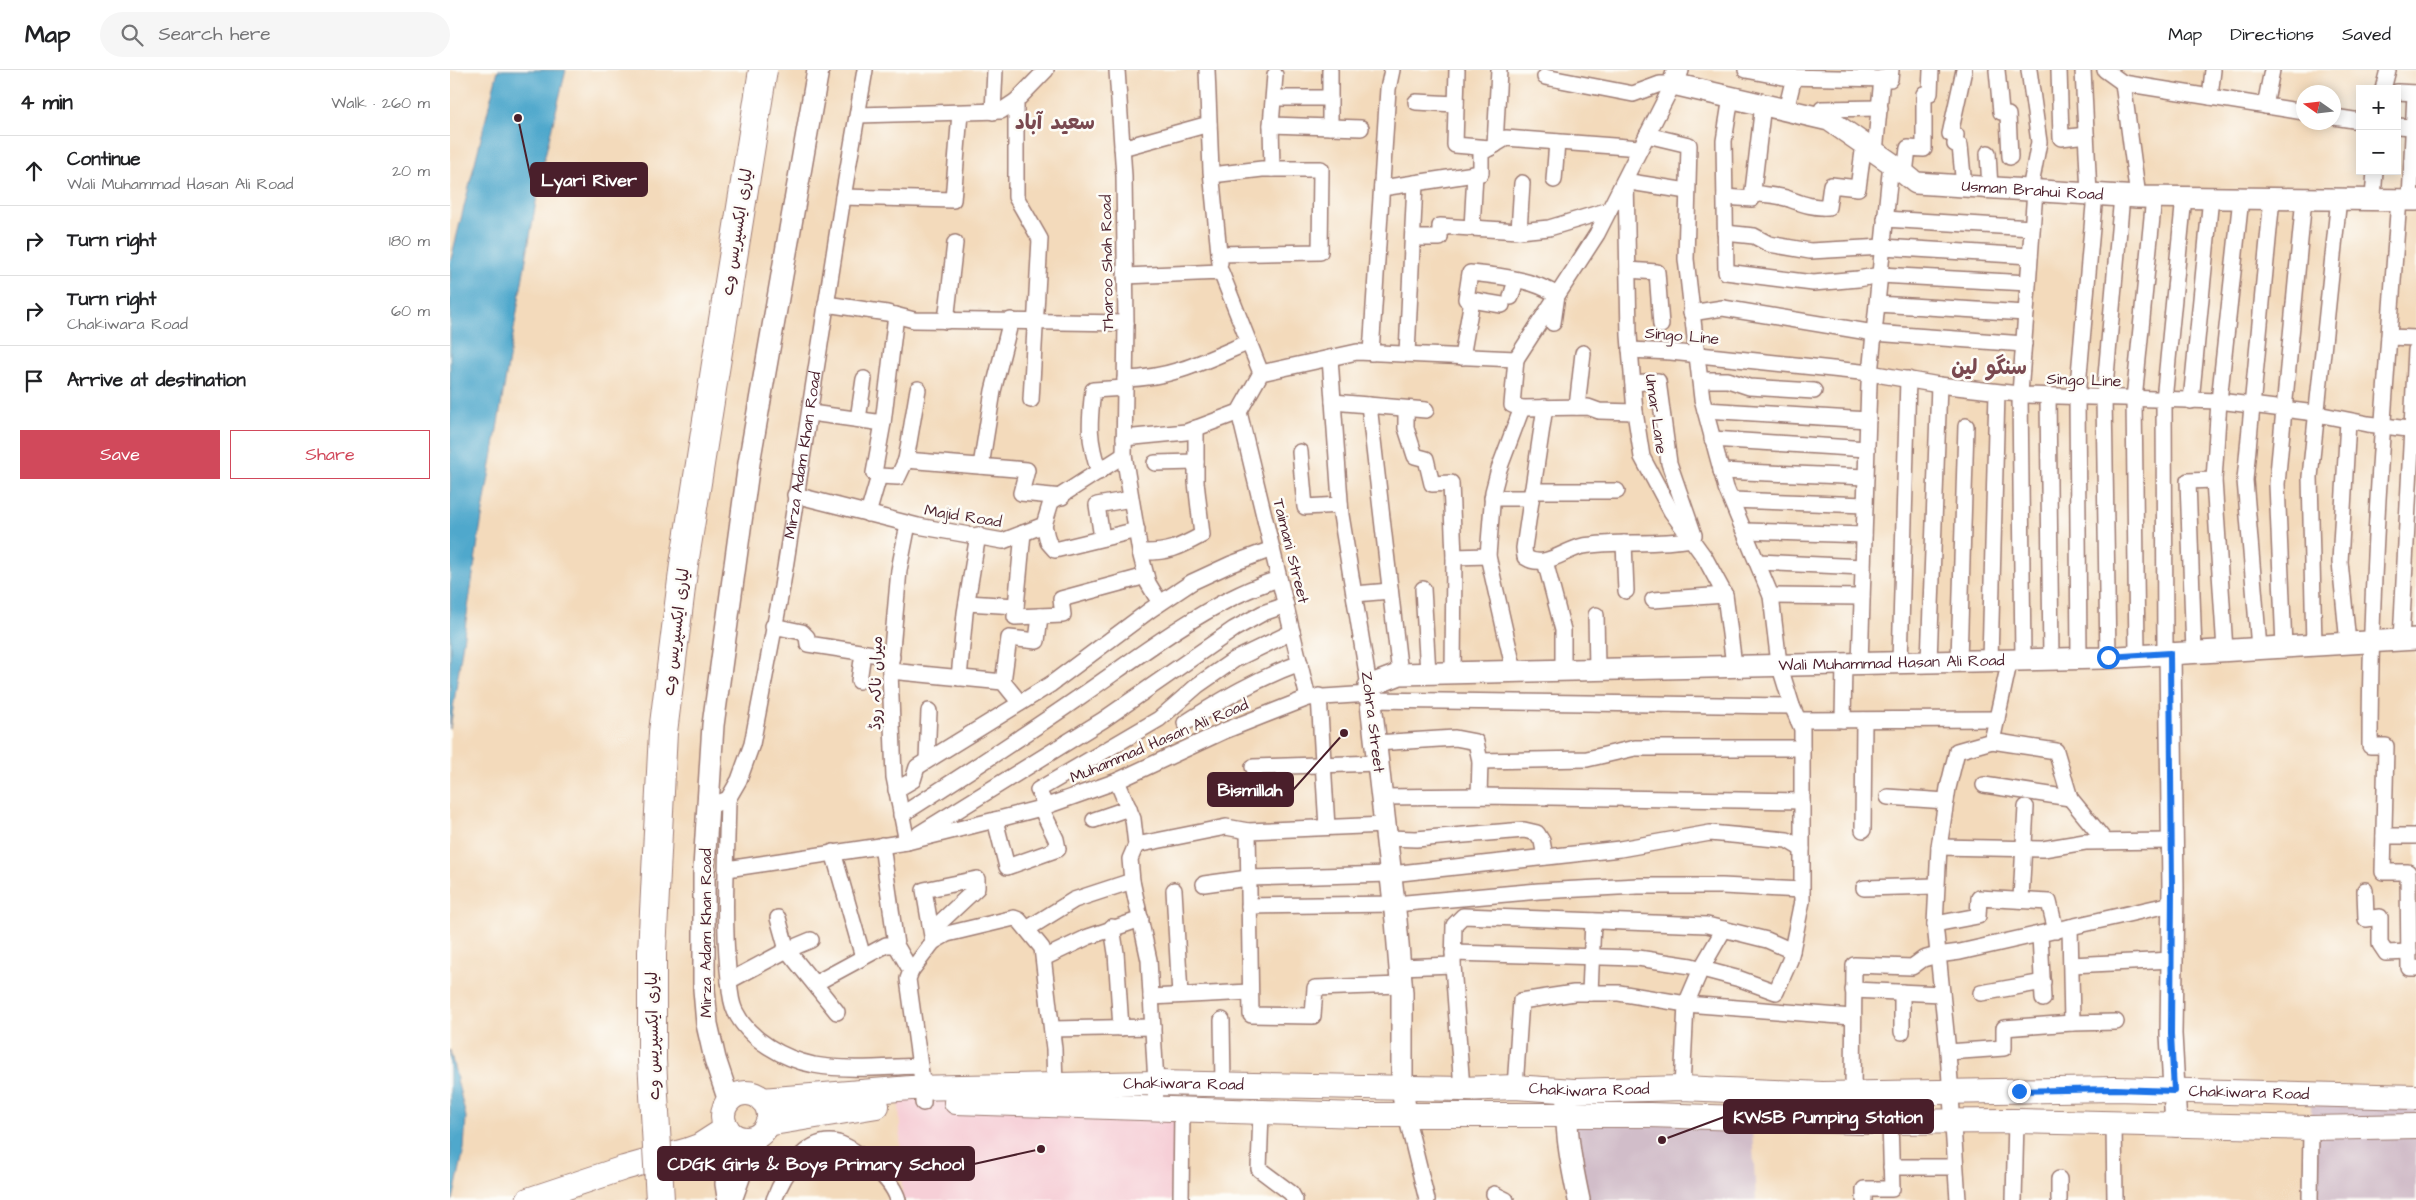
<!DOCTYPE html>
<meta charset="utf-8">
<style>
body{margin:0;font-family:"Architects Daughter","Playpen Sans Arabic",sans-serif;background:#f6f6f6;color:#202124}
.controls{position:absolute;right:15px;top:15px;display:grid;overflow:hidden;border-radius:0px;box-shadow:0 2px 12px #0003}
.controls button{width:45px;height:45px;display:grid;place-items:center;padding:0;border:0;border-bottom:1px solid #e0e0e0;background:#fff;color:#202124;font:25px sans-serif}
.compass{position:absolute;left:1846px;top:15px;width:45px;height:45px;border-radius:50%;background:#fff;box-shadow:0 2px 12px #0003;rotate:284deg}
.stop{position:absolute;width:15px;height:15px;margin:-11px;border:4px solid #1a73e8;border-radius:50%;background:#fff}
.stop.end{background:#1a73e8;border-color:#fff;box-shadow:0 1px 5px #0008}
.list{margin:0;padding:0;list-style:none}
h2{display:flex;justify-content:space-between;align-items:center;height:65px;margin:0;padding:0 20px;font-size:21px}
h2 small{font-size:16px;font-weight:400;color:#757577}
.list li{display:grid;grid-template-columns:32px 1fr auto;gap:15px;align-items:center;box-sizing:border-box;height:70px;padding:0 20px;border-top:1px solid #e0e0e0}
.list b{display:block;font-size:19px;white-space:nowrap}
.list p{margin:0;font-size:16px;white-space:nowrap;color:#757577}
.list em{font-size:16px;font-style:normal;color:#757577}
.actions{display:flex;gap:10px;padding:15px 20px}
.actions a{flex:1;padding:11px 0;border:1px solid #d1495b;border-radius:0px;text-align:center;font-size:18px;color:#d1495b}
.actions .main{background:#d1495b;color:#fff}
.icon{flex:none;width:28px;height:28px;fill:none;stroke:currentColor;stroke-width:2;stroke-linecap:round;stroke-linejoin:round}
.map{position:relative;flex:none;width:1966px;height:1130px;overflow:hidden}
header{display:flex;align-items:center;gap:30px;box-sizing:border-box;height:70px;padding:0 25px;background:#fff;border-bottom:1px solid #e0e0e0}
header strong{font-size:24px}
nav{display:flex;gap:28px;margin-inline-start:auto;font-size:18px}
.search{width:350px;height:45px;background:#f6f6f6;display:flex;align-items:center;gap:12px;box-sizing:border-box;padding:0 18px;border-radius:28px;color:#757577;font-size:19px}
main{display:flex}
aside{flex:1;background:#fff}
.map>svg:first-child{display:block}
</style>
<header>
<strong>Map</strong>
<div class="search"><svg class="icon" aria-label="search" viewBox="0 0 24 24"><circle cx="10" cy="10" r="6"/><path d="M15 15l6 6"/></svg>Search here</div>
<nav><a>Map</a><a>Directions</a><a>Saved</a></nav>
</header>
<main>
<aside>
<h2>4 min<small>Walk · 260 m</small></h2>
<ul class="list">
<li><svg class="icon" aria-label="ahead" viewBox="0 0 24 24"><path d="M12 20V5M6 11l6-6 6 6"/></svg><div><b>Continue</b><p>Wali Muhammad Hasan Ali Road</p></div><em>20 m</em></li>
<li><svg class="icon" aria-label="right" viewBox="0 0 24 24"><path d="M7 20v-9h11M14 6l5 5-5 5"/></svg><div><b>Turn right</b></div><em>180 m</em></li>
<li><svg class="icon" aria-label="right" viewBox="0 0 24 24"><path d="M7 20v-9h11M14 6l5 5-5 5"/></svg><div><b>Turn right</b><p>Chakiwara Road</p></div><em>60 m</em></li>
<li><svg class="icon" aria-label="arrive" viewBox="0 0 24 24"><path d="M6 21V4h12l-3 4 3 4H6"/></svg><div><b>Arrive at destination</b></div></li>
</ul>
<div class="actions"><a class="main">Save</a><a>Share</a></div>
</aside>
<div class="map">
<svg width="1966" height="1130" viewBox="0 0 1966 1130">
<rect width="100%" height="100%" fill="#fdfcf7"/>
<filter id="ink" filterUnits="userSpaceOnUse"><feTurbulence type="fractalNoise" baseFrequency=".02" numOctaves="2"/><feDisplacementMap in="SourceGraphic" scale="10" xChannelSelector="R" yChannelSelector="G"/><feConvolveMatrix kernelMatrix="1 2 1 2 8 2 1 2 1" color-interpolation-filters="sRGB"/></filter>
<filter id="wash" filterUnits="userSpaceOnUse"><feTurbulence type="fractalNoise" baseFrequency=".0096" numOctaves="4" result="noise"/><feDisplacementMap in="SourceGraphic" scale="20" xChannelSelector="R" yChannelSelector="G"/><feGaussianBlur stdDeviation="1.12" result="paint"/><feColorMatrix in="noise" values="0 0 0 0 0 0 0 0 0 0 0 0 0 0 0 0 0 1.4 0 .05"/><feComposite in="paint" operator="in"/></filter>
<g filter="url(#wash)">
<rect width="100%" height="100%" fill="#f3dabb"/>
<path fill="#f6cfd7" d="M449,1027L733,1028L732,1130H452Z"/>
<path fill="#d1bdc9" d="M1966,1032V1130H1859L1861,1035Z
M1119,1036L1301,1041L1306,1130H1129Z"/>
<path fill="#4fa8cc" stroke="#4c647c" d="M48,0H116L92,98L72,212L28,471L0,659V193Z
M0,980L16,1047L14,1079L3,1130H0Z"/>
</g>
<g filter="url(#ink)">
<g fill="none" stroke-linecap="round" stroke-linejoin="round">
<g stroke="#9e7c73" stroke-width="18">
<g id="street">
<path d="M667,0L674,106L676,253L674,385L690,482L698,513L710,533"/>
<path d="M757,0L761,101L770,193"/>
<path d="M1007,0L1005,75L1040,78"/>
<path d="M1296,0L1333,7L1440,9L1441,0"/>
<path d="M1547,0L1551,42"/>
<path d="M1579,0L1589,72L1580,120"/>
<path d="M1609,0L1611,68L1636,65"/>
<path d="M1633,0L1639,124"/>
<path d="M1655,0L1673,13L1688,127"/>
<path d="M1673,13L1854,42"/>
<path d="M1933,19L1938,0"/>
<path d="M1947,22L1966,23"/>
<path d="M1281,27L1274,71L1276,202L1363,213L1408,209L1430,205L1578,213"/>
<path d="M1760,27L1763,0"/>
<path d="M825,28H880"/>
<path d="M566,31V127L590,169L581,330"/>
<path d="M966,32L1006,34"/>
<path d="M1815,36L1822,0"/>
<path d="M1336,40L1344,7"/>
<path d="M543,42L545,0"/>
<path d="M408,45L551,41L566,31L596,0"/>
<path d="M1558,45L1560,87"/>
<path d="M1884,47L1910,51"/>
<path d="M1368,48L1372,39L1430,38"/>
<path d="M821,55L911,58"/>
<path d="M1947,56L1963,57"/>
<path d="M880,57V0"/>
<path d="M1045,75L1049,0"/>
<path d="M672,78L759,54"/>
<path d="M1425,82L1432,8"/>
<path d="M1538,83L1540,118"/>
<path d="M822,99L821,55L825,5"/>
<path d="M1455,104L1458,78L1474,79V24L1480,23L1481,0"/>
<path d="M762,105L812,99H871L870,182L769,184"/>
<path d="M1176,109L1179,265L1185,342L1192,387L1221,441L1255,488L1275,525L1284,595"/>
<path d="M1104,110L1107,72"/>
<path d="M1174,111L1237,121"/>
<path d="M1514,116L1510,76L1505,74L1506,65L1500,64L1514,0"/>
<path d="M932,118L1031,103V83L1056,68L1190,78"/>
<path d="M1303,123C1314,125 1329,125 1339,129C1353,134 1363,138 1378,137L1381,115L1408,118L1414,74"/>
<path d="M393,127L503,130L510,43"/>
<path d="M1275,127L1302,129L1313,34"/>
<path d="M1923,128L1925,101"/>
<path d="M1949,129C1936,311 1920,493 1920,676H1936L1933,802H1958L1959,898H1966"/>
<path d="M1960,130L1965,23"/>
<path d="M1435,149L1582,158"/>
<path d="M1022,158L1025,104"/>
<path d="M1069,161L1072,113"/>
<path d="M1275,163L1304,166L1319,174L1360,181L1433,177L1580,186"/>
<path d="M963,168H990V156L1069,161L1099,158L1159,140"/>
<path d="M1178,200L1207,202L1211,255"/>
<path d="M675,206L771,202L811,303"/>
<path d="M1061,227L1066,210"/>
<path d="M1022,230L1052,235"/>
<path d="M376,234L437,243L464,250L676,253"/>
<path d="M1427,234L1576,243"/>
<path d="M1241,243L1273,238L1424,263L1574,274"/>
<path d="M446,245L433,353L424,403L429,406L448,407L456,390L577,400L571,423L612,427"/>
<path d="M496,251L505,173"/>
<path d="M1939,267L1966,268"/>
<path d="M1180,280L1221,282L1420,303L1489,315L1577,325L1769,331L1857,342L1918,354L1966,360"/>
<path d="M921,283L938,19L942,0"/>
<path d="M957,284L965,113"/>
<path d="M1012,287L1022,230L1016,229L1020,203C1049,206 1083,209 1107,225L1103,253"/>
<path d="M880,288L891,445L919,616"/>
<path d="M1066,289L1062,335L1072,338L1138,337L1149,341L1185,342"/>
<path d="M675,309C723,308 755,291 799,272"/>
<path d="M1250,310H1278L1299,317L1364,321"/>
<path d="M1183,313L1208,311L1219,393L1244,465"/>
<path d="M1598,326L1601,589"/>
<path d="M1741,331L1761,127"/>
<path d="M883,332L976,340"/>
<path d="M919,335L950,604"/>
<path d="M1095,337L1074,478L1075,487C1094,500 1114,480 1133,476C1169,470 1205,476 1241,469"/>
<path d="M1127,337L1133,283"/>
<path d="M956,339V358L965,386L976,389L982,414L1001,413L1004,487L1003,602"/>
<path d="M1255,340L1418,350"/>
<path d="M789,342L858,628"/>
<path d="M361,343L433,353"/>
<path d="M408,349L414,309"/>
<path d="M1898,351L1890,492L1898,573"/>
<path d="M674,368L736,362L789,342L811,303L907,282L1066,289L1147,164L1223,14H1210L1183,24L1095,7"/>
<path d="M1262,369L1417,379"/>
<path d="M850,382L855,437L890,435"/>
<path d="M456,390L468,319"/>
<path d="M705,393L746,392"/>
<path d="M531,396L543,321L561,250"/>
<path d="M1271,401L1416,407"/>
<path d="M649,402C638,369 639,354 643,320L675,318"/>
<path d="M1082,421H1167"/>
<path d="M345,425L468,456L553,471L594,455L601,432L674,385"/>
<path d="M1042,428H1081"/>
<path d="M1282,430L1415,435"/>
<path d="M418,444L429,406"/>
<path d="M594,455L598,472L605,480L687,460"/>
<path d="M1296,461L1414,465"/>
<path d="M573,463L565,547L613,545L611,529L696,506"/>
<path d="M652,468L647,435L681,429"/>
<path d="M1174,473L1176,521"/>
<path d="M690,482C718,483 728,478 752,465L746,412V358"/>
<path d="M1004,487L1038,486"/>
<path d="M1095,491L1113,560V600"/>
<path d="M1308,492L1413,497"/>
<path d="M973,519L978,603"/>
<path d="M905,524L940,521"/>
<path d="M1321,526L1412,527"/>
<path d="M1203,530L1275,525"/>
<path d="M517,533L566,536"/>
<path d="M1146,545L1147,599"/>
<path d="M323,556L352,562L357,567L358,574L442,587"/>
<path d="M1951,570L1966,280"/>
<path d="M1864,575L1860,407L1889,128"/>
<path d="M1834,576L1827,414L1854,128"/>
<path d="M1809,578L1795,410L1822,128"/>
<path d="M1775,580L1764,410L1769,331L1791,128"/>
<path d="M1744,582L1738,411L1764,410"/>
<path d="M1715,584L1714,330L1734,127"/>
<path d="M1687,585L1684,329L1704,127"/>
<path d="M1658,587L1654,328L1672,126"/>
<path d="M1629,588L1627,327L1645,124"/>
<path d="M1573,589L1570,324L1585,121"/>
<path d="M1509,590L1516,356"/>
<path d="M1540,590L1547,322"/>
<path d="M1479,591L1489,315"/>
<path d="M1450,592L1458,309"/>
<path d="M1410,593L1419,314L1441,93"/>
<path d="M440,601L553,612L570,633"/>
<path d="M1064,601L1038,486L1043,422L1049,399L1072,338"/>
<path d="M509,608L515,543L528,465"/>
<path d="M409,611L413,583"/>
<path d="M553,612L559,568L587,571L590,546"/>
<path d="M869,626L877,757"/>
<path d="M921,630L1342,636"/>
<path d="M1348,650L1547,649"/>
<path d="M1393,650L1394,593"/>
<path d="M735,653C773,629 808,608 850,593"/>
<path d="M1542,671L1606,681L1620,728L1656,772"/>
<path d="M926,673L1005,668L1026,672L1030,691L1029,726"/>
<path d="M477,690L479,641"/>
<path d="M1030,691L1137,689L1185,678H1352"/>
<path d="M803,697L928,693"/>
<path d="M667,711L683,749L686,775L680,789L682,811L699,890L706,1013L705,1038"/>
<path d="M1534,715L1620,728"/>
<path d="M446,720L463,710L467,697L601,614L700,540L742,512L781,494L822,479"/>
<path d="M932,727L1029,726L1352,731"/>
<path d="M1438,727L1496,731"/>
<path d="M278,729C277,786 273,843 278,900C280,914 279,928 285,941C299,970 334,989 364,995C398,1001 436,997 470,996"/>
<path d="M596,736L588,720L709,649L748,615L784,590L842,562"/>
<path id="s1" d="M258,745L260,736L278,729L289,710L302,674L332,517L393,127L415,0"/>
<path d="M451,745C512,706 572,667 631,626C689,586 763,528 829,509"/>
<path d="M545,750L557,797L608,779L606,769L591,738"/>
<path d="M644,750L679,738"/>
<path d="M1413,760L1414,650"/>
<path d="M798,761L801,945L863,946L865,918L951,915"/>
<path d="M469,764L653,650L784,559L813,543L836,535"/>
<path d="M1934,766H1966"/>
<path d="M937,768L966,769L1074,760L1087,763L1092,771L1095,787"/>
<path d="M457,772L444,707L440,601L449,500L458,454"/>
<path d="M432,775L446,875L461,901"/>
<path d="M686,775L776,757L798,761L935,755"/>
<path d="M1489,777L1593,779L1635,772L1722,771"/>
<path d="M383,782L413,887"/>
<path d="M277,799L457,772L545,750L591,738L667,711L774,661L858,628L920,624"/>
<path d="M754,814L798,808L941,804L1170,779L1260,763L1337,770L1352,779"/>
<path d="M1414,818L1486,816"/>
<path d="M724,820L730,925"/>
<path d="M1915,820L1916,849L1930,847V874L1936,883L1959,882"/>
<path d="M1571,829L1576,737"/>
<path d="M799,836L945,834L1089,821L1188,816H1272L1352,820"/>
<path d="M328,848L337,880L387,942"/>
<path d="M1485,854L1528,846L1529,828L1599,832L1606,861"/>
<path d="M662,857L666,883L671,958"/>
<path d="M1620,857L1622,953"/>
<path d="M577,859L624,830L682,811"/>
<path d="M1590,864L1593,929"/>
<path d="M483,872L497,864L564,848L569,850L592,878L604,979L605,1023"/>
<path d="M1003,883L1188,888L1241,896L1290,909L1326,922L1340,890L1352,831V659L1342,636L1329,594L1321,526L1276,418L1252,329L1236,189L1239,75L1197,65"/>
<path d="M594,888L638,867L691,849"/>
<path d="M1621,895L1722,890"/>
<path d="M950,897L1003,895"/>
<path d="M279,911L337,880L361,870"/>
<path d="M366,913L436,875H446"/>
<path d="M1403,920L1492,924"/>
<path d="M1140,923L1143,851"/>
<path d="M1531,923L1593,912"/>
<path d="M701,927L800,922"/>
<path d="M772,950L773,1014"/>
<path d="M602,959L703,957"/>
<path d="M1452,962V922"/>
<path d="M1498,982L1554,978V958L1622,953L1666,952"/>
<path d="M1065,1017L1071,931L1124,923H1169L1236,934L1402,947"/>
<path d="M1232,1018L1236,934L1251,899L1274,859"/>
<path d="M1012,1019L1003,895L1004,855L1013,846L1257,855L1317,870L1342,881"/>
<path d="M1403,1024L1404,895L1462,897L1473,889L1487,885L1510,882L1722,834"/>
<path d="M473,1033V1018L458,909L461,901L483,872L474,820L527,809V818L482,860"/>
<path d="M811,1042L809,1099L841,1123L845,1130"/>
<path d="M956,1045L977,1130"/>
<path d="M1664,1055L1665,1130"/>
<path d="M1441,1097H1505"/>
<path d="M1044,1124L1056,1130"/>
<path d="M324,1130C333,1106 356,1065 388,1073C401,1077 413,1087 423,1096C432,1104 445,1118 448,1130"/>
<path d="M731,1130L732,1040"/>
<path d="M1414,1130V1119H1442L1440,1052"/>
<path d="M1508,1130L1498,982L1485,854L1489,777L1498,718L1507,681L1542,671L1560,589"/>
<path d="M1564,1130L1566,1051"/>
<path d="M1609,1130V1109"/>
<path d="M1860,1130L1861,1058"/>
</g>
</g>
<g stroke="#9e7c73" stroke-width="24">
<g id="secondary">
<path id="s2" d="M1228,0L1223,14L1379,50L1441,93L1466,113L1688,127L1966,130"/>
<path d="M1720,583L1723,818L1721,964L1726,1056"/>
<path d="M1117,1029C1115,1063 1122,1097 1129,1130"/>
<path d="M279,1031L265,989L257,954L254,919V798L263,655L299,393L368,0"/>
<path id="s3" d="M956,1045L952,1017V923L946,850L919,616L950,604L1652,588L1966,569"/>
<path d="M278,1127L276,1114L279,1061"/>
<path d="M281,1130L291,1102L308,1065"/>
</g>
</g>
<g stroke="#9e7c73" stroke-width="26">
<g id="primary">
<circle cx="296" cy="1046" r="23"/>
<path id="s4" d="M312,1030L461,1018L706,1013L1012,1019L1065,1017L1124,1021L1232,1018L1372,1024L1665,1019L1966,1027"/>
<path d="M506,1032L909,1045H1200L1411,1052L1566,1051L1861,1058L1966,1056"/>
<path d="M317,1054L427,1036"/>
<path d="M78,1130L174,1098L238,1080L249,1076L277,1058"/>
</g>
</g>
<use href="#street" stroke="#fff" stroke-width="15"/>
<use href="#secondary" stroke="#fff" stroke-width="21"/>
<use href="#primary" stroke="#fff" stroke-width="24"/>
<g stroke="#9e7c73" stroke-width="30" stroke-linecap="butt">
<path id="highway-bridge" d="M210,1130L202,990V882L213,662L234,494L313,0"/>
</g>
<use href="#highway-bridge" stroke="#fff" stroke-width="28"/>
</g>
</g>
<g fill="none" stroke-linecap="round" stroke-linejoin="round" filter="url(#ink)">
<path stroke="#1a73e8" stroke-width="6" d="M1569,1021L1665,1019L1724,1021L1721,964L1722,818L1720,583L1658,587"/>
</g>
<g text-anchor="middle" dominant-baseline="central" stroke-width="5" stroke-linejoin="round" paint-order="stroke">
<g font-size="16" fill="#4a1f2b" stroke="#fdfcf7">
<text stroke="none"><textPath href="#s2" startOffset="399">Usman Brahui Road</textPath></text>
<text transform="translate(287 162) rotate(-81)">لیاری ایکسپریس وے</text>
<text transform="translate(657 193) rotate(-91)">Tharoo Shah Road</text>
<text transform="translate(1232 266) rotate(5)">Singo Line</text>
<text transform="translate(1634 310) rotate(2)">Singo Line</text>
<text transform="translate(1206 344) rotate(82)">Umar Lane</text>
<text stroke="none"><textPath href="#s1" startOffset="382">Mirza Adam Khan Road</textPath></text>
<text transform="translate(513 446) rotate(9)">Majid Road</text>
<text transform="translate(841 481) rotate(76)">Taimani Street</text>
<text transform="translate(226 562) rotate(-83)">لیاری ایکسپریس وے</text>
<text stroke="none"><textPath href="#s3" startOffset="956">Wali Muhammad Hasan Ali Road</textPath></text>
<text transform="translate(426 613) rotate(-89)">میراں ناکہ روڈ</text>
<text transform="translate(923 652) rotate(83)">Zohra Street</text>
<text transform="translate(709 671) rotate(-23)">Muhammad Hasan Ali Road</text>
<text transform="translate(256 863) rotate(-90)">Mirza Adam Khan Road</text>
<text transform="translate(203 966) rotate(-91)">لیاری ایکسپریس وے</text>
<text stroke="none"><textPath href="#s4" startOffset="422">Chakiwara Road</textPath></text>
<text stroke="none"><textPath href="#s4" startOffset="828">Chakiwara Road</textPath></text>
<text stroke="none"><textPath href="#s4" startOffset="1488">Chakiwara Road</textPath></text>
</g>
<g font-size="21" font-weight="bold" fill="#7a4950" stroke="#fdfcf7">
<text x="605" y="52">سعید آباد</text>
<text x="1539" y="297">سنگو لین</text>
</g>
</g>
<path fill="none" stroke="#4a1f2b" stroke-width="2" d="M68 48L81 109M894 663L843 720M1212 1070L1274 1047M591 1079L524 1094"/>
<g fill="#4a1f2b" stroke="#fdfcf7" stroke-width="2">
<circle cx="68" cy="48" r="5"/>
<circle cx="894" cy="663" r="5"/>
<circle cx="1212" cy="1070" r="5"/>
<circle cx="591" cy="1079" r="5"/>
</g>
<g fill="#4a1f2b" stroke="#4a1f2b" stroke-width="2">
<rect x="81" y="93" width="116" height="33" rx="5"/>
<rect x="758" y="703" width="85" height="33" rx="5"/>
<rect x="1274" y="1030" width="209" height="33" rx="5"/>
<rect x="208" y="1077" width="316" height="33" rx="5"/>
</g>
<g font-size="18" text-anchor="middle" font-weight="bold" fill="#fff">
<text x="139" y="116">Lyari River</text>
<text x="800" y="726">Bismillah</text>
<text x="1378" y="1053">KWSB Pumping Station</text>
<text x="366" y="1100">CDGK Girls &amp; Boys Primary School</text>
</g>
</svg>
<div class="controls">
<button>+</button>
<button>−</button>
</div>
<svg class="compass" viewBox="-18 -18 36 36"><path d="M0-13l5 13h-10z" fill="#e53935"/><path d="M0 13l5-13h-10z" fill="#757577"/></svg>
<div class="stop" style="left:1658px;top:587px"></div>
<div class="stop end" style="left:1569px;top:1021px"></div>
</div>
</main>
